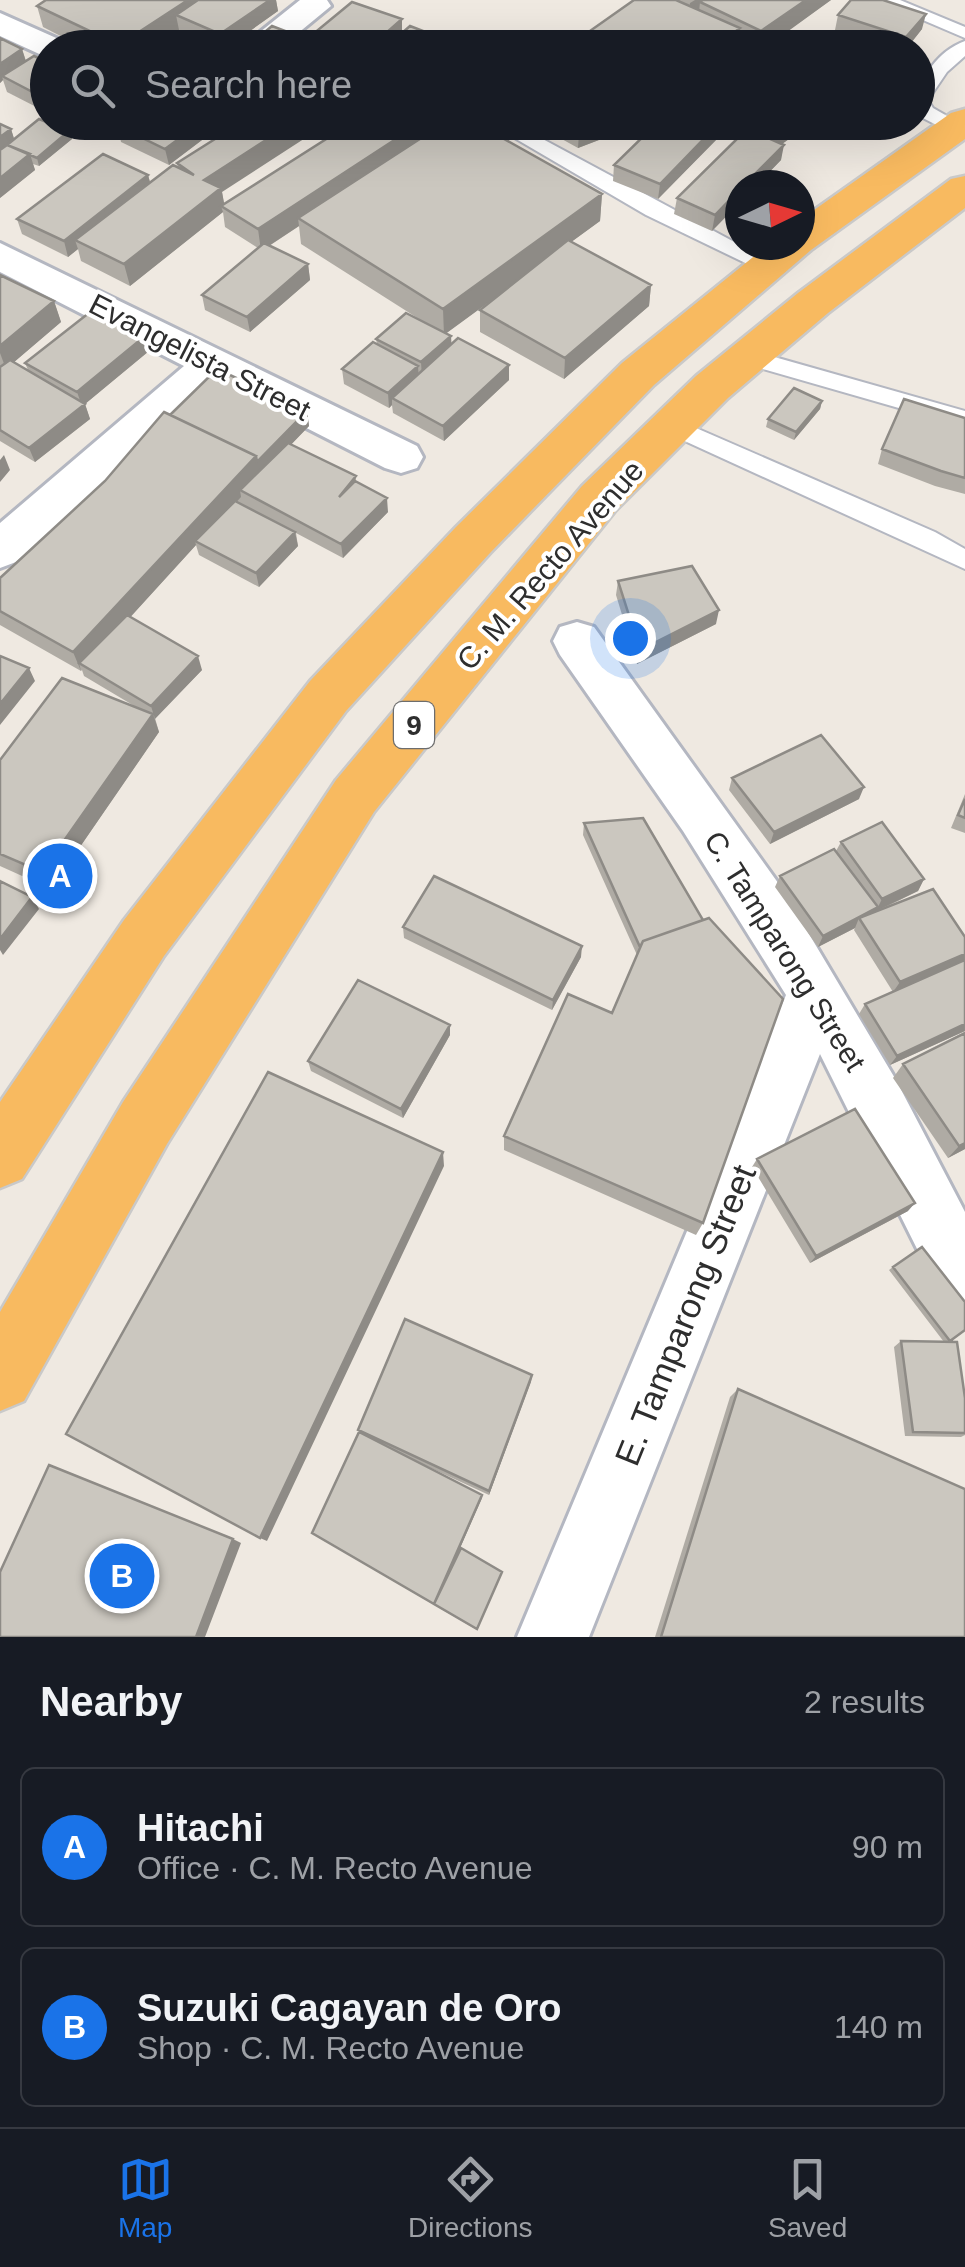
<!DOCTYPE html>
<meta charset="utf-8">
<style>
body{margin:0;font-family:Helvetica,sans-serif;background:#20242c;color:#f1f3f6}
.compass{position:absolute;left:725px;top:170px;width:90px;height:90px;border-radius:50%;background:#171b24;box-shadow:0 10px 40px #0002;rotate:85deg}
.you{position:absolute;left:630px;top:638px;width:35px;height:35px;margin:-25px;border:8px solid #fff;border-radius:50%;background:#1a73e8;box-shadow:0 0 0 15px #1a73e833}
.badge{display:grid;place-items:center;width:65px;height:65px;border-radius:50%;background:#1a73e8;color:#fff;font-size:32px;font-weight:700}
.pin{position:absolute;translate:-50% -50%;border:5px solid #fff;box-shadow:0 2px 10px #0006}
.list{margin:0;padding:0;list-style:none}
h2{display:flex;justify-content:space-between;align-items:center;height:130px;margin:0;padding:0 40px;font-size:42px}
h2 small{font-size:32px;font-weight:400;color:#9ea1a6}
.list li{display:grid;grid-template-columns:65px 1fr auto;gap:30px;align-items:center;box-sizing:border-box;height:160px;margin:0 20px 20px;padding:0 20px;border:2px solid #363941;border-radius:15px}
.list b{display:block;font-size:38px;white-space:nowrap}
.list p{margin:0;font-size:32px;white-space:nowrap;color:#9ea1a6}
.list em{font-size:32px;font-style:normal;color:#9ea1a6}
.icon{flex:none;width:55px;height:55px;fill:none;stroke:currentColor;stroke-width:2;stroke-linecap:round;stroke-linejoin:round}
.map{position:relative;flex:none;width:965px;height:1637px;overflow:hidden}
.search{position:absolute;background:#171b24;box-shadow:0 10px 40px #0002;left:30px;right:30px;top:30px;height:110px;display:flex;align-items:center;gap:25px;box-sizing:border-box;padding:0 35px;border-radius:55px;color:#9ea1a6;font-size:38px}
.sheet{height:490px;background:#171b24}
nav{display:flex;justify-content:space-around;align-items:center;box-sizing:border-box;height:140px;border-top:2px solid #363941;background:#171b24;font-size:28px;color:#9ea1a6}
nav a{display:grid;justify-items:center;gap:5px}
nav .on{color:#1a73e8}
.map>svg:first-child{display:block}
</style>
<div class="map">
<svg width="965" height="1637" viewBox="0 0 965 1637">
<rect width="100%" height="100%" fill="#efe9e1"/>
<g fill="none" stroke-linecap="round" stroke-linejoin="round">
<g stroke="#b4b7c1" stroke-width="4">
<path id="service" d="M876,0H900L965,27V38Z
M965,41V56L947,72L928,100L933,108L961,124V132L954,134L919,116C913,85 935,52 965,41Z
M487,122H511L779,266L776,271H762L646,215Z
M750,350L965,411V427L742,363L739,358L742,353Z
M673,418L935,532L965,549V569L665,432L662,426L665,420Z"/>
</g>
<g stroke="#b4b7c1" stroke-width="6">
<path id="minor" d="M300,0H327L331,6L280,48H240Z
M0,13L63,41L68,48H48V58L0,36Z
M0,243L417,446L423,457L417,468L401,473L385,468L218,383L16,562L0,568V523L184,366L0,272Z
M577,622L594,627L781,887L896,1080L965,1212V1310L943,1301L820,1054L589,1637H517L786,995L683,831L560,655L553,641L560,627Z"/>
</g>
<g stroke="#c9c9c9" stroke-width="5">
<path id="trunk" d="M965,109V139L811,250L654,385L490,553L346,711L164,956L22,1179L0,1188V1102L124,920L310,681L456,527L622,363L768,245H800V220L951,113Z
M965,176V208L828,313L728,398L616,510L374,812L167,1144L24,1401L0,1411V1312L123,1102L336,780L582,486L696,376L798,293L951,179Z"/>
</g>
<use href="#service" fill="#fff" fill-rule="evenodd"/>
<use href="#minor" fill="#fff" fill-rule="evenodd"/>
<use href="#trunk" fill="#f8ba60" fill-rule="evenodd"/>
</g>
<path fill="#afaba4" d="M46,0H276L278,11L226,48H217L179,30L153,48H84L43,27L37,6Z
M634,0H831L779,37L802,48H580V38Z
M838,15L922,29L907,48H886L835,30Z
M0,38L22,49L26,61L48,62V113L7,92L3,80L0,83Z
M353,122H429V134L602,194L600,221L571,242L651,285L649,306L564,379L480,332V310L509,287L446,333L451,345L509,380L444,441L393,413L392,405L389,408L344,384L342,369L377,344L376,339L419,319L301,244L299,226L269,246L308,264L310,280L250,332L205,310L202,295L258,248L225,227L223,212L130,286L81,261L78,249L68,257L22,234L17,219L148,175L150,182L178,168L177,163L222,192L224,204Z
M531,122H626L625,130L578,148Z
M658,122H813L782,144L781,160L712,231L674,214L677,198L742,135L728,127L658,199L613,181L614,165Z
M118,126L202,140L169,165L121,142Z
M11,129L14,139L69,131L72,139L39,166L33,164L35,170L0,198Z
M0,275L54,301L61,322L14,362L28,370L25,363L145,336L149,351L85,404L90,419L35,462L0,441V367L1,366H0Z
M822,401L820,409L794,440L766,427L768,419Z
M307,411L309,426L291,444L356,476V481L388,512L343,558L296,533L298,546L259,587L199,555L196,545L130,617L202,670L155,718L159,732L51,889L0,866V760L136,707L84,676L82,670L81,671L0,625V578L105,481L170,415Z
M965,418V494L935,486L878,464L882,449Z
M618,581L716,624L637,664L616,595Z
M732,778L859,799L770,844L729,790Z
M965,794V833L951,828Z
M643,818L703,1223L696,1235L504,1150V1136L612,1013L637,955L583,835L584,823Z
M841,842L924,879L918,891L876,912L965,1031L890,1065L859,1014L865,1004L893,992L854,930L855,928L818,947L775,887L780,876L836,851Z
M403,927L581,957L552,1010L404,938Z
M450,1025V1035L403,1118L311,1071L308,1061Z
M903,1064L965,1149L948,1158L893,1078Z
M757,1159L908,1211L810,1263L752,1167Z
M893,1267L965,1330L949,1342L965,1398V1435L961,1437L905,1436L894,1347L901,1341L944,1342L889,1270Z
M405,1319L532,1375L489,1495L420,1463L482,1495L445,1583L461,1548L502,1572L477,1630L312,1533L359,1432L358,1430Z
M738,1389L965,1637H655L730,1397Z"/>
<path fill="#8e8b86" d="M188,0H224L176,15L179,30L153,48H119V45Z
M270,0H276L278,11L226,48H222L220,34Z
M695,0H717L700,2L699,12L688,18L690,3Z
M806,0H831L765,48H758L761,31Z
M926,14L922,29L907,48H904L906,37Z
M402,19V35L388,48H369Z
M740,28L737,48H714Z
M441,38V46L440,48H430Z
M22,49L27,65L2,76L3,80L0,83V64Z
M294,122H330L222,192L225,208L221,206L223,212L130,286L124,264L204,180Z
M422,122H429V140L298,218L299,226L261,251L258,229Z
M606,122H626L625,130L578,148L579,133Z
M720,122H729L728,128L658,199L660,184Z
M786,122H813L772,151L776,129Z
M199,124L202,140L169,165L165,149Z
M11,129L16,145L0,156V137Z
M69,131L72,139L39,166L37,158Z
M784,145L781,160L757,185H744Z
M30,154L35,170L0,198V178Z
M148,175L152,190L75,240L78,249L68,257L64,241Z
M740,189V202L712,231L715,215Z
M602,194L600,221L444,335L443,309Z
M308,264L310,280L250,332L247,317Z
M651,285L649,306L564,379L565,358Z
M54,301L61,322L6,369L0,353V346Z
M145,336L149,351L85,404L90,419L35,462L29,448L82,406L77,392Z
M451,336L452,351L422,378L421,362Z
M509,365V380L444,441L443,426Z
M418,366L419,381L392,398V405L389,408L388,393Z
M822,401L820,409L794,440L796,432Z
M307,411L309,426L245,493L240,490L241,497L199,543L195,541L196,545L85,667L79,663L81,671L73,652L256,456Z
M4,455L10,470L0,482V460Z
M387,498L388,512L343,558L341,544Z
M295,532L298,546L259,587L256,573Z
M719,610L716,624L637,664L640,650Z
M198,656L202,670L155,719L151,706Z
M29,668L35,681L0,725V704Z
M153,714L159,732L51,889L42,872Z
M864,787L859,799L770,844L774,832Z
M924,879L918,891L876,911L872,918H859L855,928L818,947L823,936L878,907L882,899Z
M32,897L39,909L3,955L0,950V939Z
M582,946L581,957L552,1010L553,1000Z
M965,954V962L893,992L900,982Z
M965,1024V1031L890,1065L897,1056Z
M450,1025V1035L403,1118L401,1109Z
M965,1143V1149L948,1158L959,1146Z
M443,1152L444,1166L267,1541L260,1538Z
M915,1203L908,1211L810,1263L816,1256Z
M532,1375L531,1382L489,1495V1491Z
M482,1495V1498L435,1605L434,1604Z
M233,1539L241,1543L205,1637H196Z"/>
<path fill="#cbc7bf" stroke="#8e8b86" stroke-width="2.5" d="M46,0H188L119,45L37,6Z
M198,0H270L220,34L176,15Z
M634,0H676L740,28L714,48H600L580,38Z
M703,0H806L761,31L700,2Z
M851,0H883L926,14L906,37L838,15Z
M352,2L402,19L369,48H331L307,39Z
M272,26L329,48H246Z
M410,26L441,38L430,48H385Z
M748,34L775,48H727Z
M779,37L802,48H778L771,44Z
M0,38L22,49L0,64Z
M34,56L48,62V98L46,99L2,76Z
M39,119L69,131L37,158L7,145Z
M123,122H196L199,124L165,149L118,126Z
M242,122H294L204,180L221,188L124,264L75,240L173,165L194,175L177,163Z
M353,122H422L258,229L221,206Z
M446,122H474L602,194L443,309L298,218Z
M560,122H606L579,133Z
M658,122H720L660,184L614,165Z
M764,122H786L776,129Z
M0,124L11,129L0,137Z
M747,129L784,145L744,185H740V189L715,215L677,198Z
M7,145L30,154L0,178V150Z
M103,154L148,175L64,241L17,219Z
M568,240L651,285L565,358L480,310Z
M264,243L308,264L247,317L202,295Z
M0,275L54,301L0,346Z
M94,309L145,336L77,392L25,363Z
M406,313L451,336L421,362L376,339Z
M458,338L509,365L443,426L392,398Z
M373,342L418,366L388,393L342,369Z
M10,360L85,404L29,448L0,430V367Z
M217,369L307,411L257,462L256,456L170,415Z
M794,388L822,401L796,432L768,419Z
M904,399L965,418V478L941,471L882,449Z
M164,412L256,456L73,652L0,611V578L105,481Z
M288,443L356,476L339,497L355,481L387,498L341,544L240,490Z
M235,501L295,532L256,573L195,541Z
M692,566L719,610L640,650L618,581Z
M127,615L198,656L151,706L79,663Z
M0,656L29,668L0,704Z
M62,678L153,714L42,872L0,854V760Z
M821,735L864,787L774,832L732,778Z
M965,799V818L958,815Z
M643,818L703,920L643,941L640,947L584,823Z
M882,822L924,879L882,899L841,842Z
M834,849L878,907L823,936L780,876Z
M434,876L582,946L553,1000L403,927Z
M0,881L32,897L0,939Z
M933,889L965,937V954L900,982L859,918Z
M709,918L783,999L703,1223L504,1136L568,994L612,1013L643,941Z
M965,960V1024L897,1056L865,1004Z
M358,980L450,1025L401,1109L308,1061Z
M965,1033V1143L959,1146L903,1064Z
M268,1072L443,1152L260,1538L66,1434Z
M855,1109L915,1203L816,1256L757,1159Z
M922,1247L965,1302V1330L950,1341L893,1267Z
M405,1319L532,1375L489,1491L358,1430Z
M901,1341L957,1342L965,1398V1433L913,1432Z
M738,1389L965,1489V1637H661Z
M359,1432L482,1495L434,1604L312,1533Z
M49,1465L233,1539L196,1637H0V1572Z
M461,1548L502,1572L477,1629L434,1604Z"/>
<g text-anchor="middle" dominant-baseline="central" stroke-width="8" stroke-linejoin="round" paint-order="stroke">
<rect fill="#fff" stroke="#6d6d6d" stroke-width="2.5" x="394" y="702" width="40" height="46" rx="8"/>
<g font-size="28" font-weight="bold" fill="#2e2e2e">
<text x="414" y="725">9</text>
</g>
<g font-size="30" fill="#2e2e2e" stroke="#fff">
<text transform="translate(200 357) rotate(27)">Evangelista Street</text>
<text transform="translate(550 565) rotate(-49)">C. M. Recto Avenue</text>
<text transform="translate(785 951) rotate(58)">C. Tamparong Street</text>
</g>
<g font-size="35" fill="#2e2e2e" stroke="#fff">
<text transform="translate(685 1315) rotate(-68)">E. Tamparong Street</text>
</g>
</g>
</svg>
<svg class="compass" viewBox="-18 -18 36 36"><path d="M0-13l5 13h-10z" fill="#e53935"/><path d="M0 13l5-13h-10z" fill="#9ea1a6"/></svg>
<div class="you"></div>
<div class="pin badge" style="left:60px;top:876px">A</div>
<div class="pin badge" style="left:122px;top:1576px">B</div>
<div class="search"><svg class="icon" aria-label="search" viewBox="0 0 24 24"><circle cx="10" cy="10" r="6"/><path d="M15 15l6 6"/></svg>Search here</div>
</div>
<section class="sheet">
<h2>Nearby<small>2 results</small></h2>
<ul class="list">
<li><span class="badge">A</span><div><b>Hitachi</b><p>Office · C. M. Recto Avenue</p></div><em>90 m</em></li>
<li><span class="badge">B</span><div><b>Suzuki Cagayan de Oro</b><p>Shop · C. M. Recto Avenue</p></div><em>140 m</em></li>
</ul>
</section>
<nav>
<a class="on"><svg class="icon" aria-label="map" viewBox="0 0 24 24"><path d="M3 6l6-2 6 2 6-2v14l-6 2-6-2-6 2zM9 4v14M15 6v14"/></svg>Map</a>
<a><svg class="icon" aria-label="directions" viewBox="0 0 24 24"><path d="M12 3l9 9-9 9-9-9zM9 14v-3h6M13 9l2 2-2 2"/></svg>Directions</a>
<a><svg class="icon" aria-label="saved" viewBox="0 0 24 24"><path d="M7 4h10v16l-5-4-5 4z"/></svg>Saved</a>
</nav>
